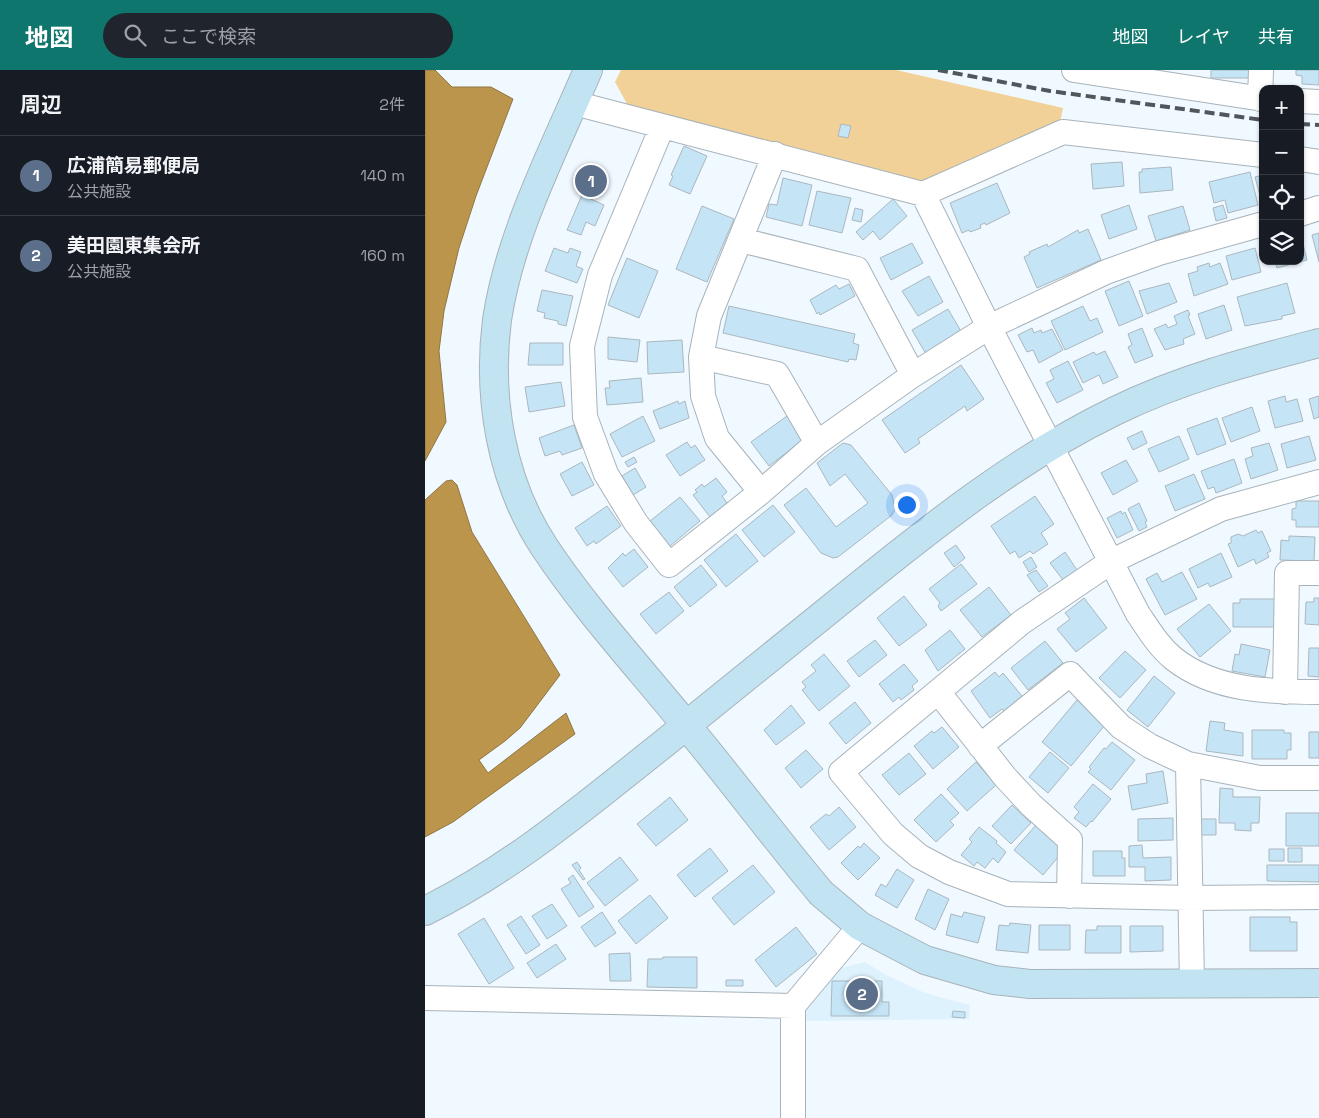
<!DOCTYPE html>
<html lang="ja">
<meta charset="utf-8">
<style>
body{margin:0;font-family:"Space Grotesk","Noto Sans JP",sans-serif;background:#20242c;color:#f1f3f6}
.controls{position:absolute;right:15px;top:15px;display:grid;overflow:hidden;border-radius:10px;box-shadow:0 1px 4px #0004}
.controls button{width:45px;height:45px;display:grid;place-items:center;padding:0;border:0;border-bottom:1px solid #363941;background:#171b24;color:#f1f3f6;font:25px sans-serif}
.you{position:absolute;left:481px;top:434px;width:18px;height:18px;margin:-12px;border:4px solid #fff;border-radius:50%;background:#1a73e8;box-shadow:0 0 0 8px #1a73e833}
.badge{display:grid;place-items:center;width:32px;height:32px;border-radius:50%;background:#0f766e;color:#fff;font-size:16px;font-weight:700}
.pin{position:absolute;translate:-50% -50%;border:2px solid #fff;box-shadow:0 1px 5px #0006}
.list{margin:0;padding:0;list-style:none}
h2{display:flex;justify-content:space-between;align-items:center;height:65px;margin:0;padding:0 20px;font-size:21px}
h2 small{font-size:16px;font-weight:400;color:#9ea1a6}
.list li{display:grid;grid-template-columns:32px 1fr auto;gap:15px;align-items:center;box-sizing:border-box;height:80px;padding:0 20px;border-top:1px solid #363941}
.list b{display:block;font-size:19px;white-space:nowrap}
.list p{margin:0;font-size:16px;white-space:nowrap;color:#9ea1a6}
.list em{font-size:16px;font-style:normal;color:#9ea1a6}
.icon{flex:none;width:28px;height:28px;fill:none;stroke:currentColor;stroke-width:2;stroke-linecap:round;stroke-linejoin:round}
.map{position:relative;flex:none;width:894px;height:1048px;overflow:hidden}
header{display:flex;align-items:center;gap:30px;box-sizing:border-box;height:70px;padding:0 25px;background:#0f766e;color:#fff}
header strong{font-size:24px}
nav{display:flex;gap:28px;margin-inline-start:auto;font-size:18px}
.search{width:350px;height:45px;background:#20242c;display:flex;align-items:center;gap:12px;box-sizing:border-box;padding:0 18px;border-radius:28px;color:#9ea1a6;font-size:19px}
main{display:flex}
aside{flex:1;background:#171b24}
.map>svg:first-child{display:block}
</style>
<header>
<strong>地図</strong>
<div class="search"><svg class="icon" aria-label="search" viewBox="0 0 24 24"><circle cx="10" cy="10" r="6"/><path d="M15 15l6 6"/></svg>ここで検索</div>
<nav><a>地図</a><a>レイヤ</a><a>共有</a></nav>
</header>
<main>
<aside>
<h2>周辺<small>2件</small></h2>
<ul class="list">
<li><span class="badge" style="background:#5c6f8a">1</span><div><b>広浦簡易郵便局</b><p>公共施設</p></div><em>140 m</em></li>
<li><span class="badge" style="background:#5c6f8a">2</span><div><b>美田園東集会所</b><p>公共施設</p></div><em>160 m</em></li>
</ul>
</aside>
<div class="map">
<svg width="894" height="1048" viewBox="0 0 894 1048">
<rect width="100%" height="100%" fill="#f0f9ff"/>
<path fill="#def2fd" d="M440,892L459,904L500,923L545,935L544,949L381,951L380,941L411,899Z"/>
<path fill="#f1d197" d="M196,0H471L638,38L635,52L496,113L202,34L190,12Z"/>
<path fill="#bc954c" stroke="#907644" d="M0,0H10L27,17H66L88,29L51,126L34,178L19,241L14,281L21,352L0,391Z
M27,410L32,415L47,462L135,605L95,658L80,671L54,690L63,703L141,643L150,664L28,752L0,767V430L21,411Z"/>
<path fill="#c5e5f7" stroke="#abb7bd" d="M786,0H825V8H786Z
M871,0H894V15L877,14V6L871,5Z
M416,54L426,56L423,68L413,66Z
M259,76L282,86L265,124L244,115L248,106L246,105Z
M697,92L699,116L668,119L666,94Z
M163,96L180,103L171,126L153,119Z
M746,97L748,120L715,123L714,102H717V99Z
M825,102L833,135L803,143L800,130L789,133L784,112Z
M838,105V137L830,107Z
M358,108L387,115L377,156L341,147L344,134L352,135Z
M572,113L585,143L561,155L560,153L555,155L556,158L545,162L544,160L537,163L525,133Z
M392,121L426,128L417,163L384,155Z
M157,125L179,135L170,156L161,152L156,165L142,160Z
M468,129L482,146L455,170L448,161L438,170L431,162Z
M704,135L712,159L684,169L676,145Z
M798,135L802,148L791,151L788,138Z
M277,136L309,149L282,212L251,199Z
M758,136L765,160L731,171L723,146Z
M430,138L438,140L436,152L427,150Z
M663,159L676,190L612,218L599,187L605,184L604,182L622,174L623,177L653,160L654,163Z
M894,163V192L887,165Z
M876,166L882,190L852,198L850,191H875Z
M487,173L498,193L466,210L455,188Z
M129,178L143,183L145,178L156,182L151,196L158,199L152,213L120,201Z
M830,178L836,202L807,210L801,186Z
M202,188L233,201L214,248L183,235Z
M784,193L785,197L795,193L803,214L769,226L763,204L773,201L772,197Z
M504,206L518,232L493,246L477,221Z
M704,211L718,246L694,256L680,221Z
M744,213L752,232L722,244L714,221Z
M862,213L870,243L857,246V249L820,256L812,227Z
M424,214L430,226L395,245L394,242L392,244L385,230L411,215L414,219Z
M117,220L148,226L141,256L133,254V251L119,248L120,243L112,241Z
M799,235L807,260L781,269L773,244Z
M304,236L430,264L428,273L434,275L431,290L424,289L423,292L298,263Z
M658,236L665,251L672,248L678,262L640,280L626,251Z
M523,239L537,263L501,284L487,260Z
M763,240L765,245L763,246L770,264L758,269L759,274L740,280L729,259L741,254L743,258L752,254L749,246Z
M607,258L609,263L616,260L617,263L627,259L638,280L614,293L608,280L602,282L593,265Z
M717,258L728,286L710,293L703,277L707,275L703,264Z
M183,267L215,270L212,292L183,289Z
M257,270L259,302L223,304L222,272Z
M105,273H138V295H103Z
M680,281L693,307L678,314L674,305L658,313L648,292L669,282L671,285Z
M643,291L658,320L632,333L621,313L629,309L625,300Z
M536,295L559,329L542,341L540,336L493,369L495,373L480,383L457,350Z
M216,308L218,332L182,335L180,318H185L184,311Z
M136,312L140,336L104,342L100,317Z
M860,326L861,332L872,329L878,351L850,358L843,331Z
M894,326V347L889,349L884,329Z
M253,331L254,334L260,331L264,348L235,359L228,341Z
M827,337L835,361L806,372L797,348Z
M218,346L230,371L197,387L185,364Z
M362,346L379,369L344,396L326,372Z
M792,348L801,374L772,385L762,359Z
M149,355L157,378L137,385L135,381L120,386L114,368Z
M717,361L722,373L708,380L702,368Z
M754,366L764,389L734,402L723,379Z
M884,366L891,390L862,398L856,374Z
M262,372L266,378L270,375L280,390L255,406L241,385Z
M418,373L426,375L467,425L470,439L467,445L413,487L408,488L396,483L359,435L381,418L411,457L443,433L420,404L405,416L392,393Z
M844,373L853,400L826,409L820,389L828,386L826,378Z
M209,387L212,392L203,397L200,392Z
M809,389L817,413L791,423L789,417L783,419L776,401Z
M701,390L713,411L688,425L676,403Z
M157,392L169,415L147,426L135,404Z
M210,398L221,417L208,425L197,406Z
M769,404L780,429L750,441L740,416Z
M291,408L302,422L297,426L302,433L285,447L268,425L272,422L270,420L277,414L279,417Z
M610,426L629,454L616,463L623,474L608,484L605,481L594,488L590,481L585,484L566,456Z
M255,427L275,451L245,476L225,451Z
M871,431H894V457H871V450H867V439L871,438Z
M714,433L722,451L720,452L722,457L714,461L703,439Z
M348,435L370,462L339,487L317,460Z
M182,436L196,456L171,474L169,471L162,476L150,458Z
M696,441L697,444L700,442L708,460L692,468L682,448Z
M831,460L833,463L837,461L846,481L842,483L844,487L831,494L829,489L813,497L803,474L806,473V467L813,464L818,466Z
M311,464L333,491L301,517L279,490Z
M864,466L890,467L889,491L855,490L856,470L864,471Z
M531,475L540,488L529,497L519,483Z
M209,479L223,497L198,517L183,498L198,483L200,486Z
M640,482L652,500L638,510L625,493Z
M796,483L807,507L785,517L783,513L773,518L764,499Z
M606,487L612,497L604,502L598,492Z
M536,494L552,514L516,541L513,536L515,533L504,519Z
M276,495L292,515L265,537L249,517Z
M611,500L623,516L614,522L602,505Z
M757,502L772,529L740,545L721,509L732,503L737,512Z
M564,517L586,545L557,567L535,540Z
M244,522L259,541L231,564L215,544Z
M479,526L502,555L474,576L452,548Z
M659,528L682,558L651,582L632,559L645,549L640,543Z
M889,528H894V555L880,554L881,532H889Z
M815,529H850V557H808V533H815Z
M784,534L806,561L775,587L752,559Z
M525,560L540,579L513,601L500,580Z
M450,570L462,585L434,607L422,591Z
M620,571L638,593L603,620L586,598Z
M816,574L845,580L840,607L807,601L810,584L814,585Z
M884,578H894V607L883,606Z
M700,581L721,600L695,628L674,608Z
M399,584L425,616L394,641L377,620L381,617L377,612L391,601L386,595Z
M479,594L493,611L487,616L489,620L476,630L474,627L468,632L454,614Z
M570,602L574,607L578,603L597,626L579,641L577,639L565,648L546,621Z
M729,606L750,623L723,657L702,640Z
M652,630L680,655L646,696L617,672Z
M430,632L446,653L421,674L404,653Z
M366,635L380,653L351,675L339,660Z
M785,651L800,653L799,660L818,663V686L781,681Z
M517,657L534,677L508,699L489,676L507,661L509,663Z
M827,660H859V663H866V680H862V689H827Z
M884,662H894V688H884Z
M687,672L710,690L686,720L663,702L666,699L664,697L679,678L681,679Z
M381,680L398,699L376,718L360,698Z
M625,682L644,698L623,723L604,707Z
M484,683L501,704L474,725L457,705Z
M551,692L571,715L542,741L522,719Z
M738,701L743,733L707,740L703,716L722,713L721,704Z
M668,714L686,729L667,752L666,751L661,757L649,748L654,742L649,737Z
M795,718L808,719V727H835L834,753H826V761L810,760V753H794Z
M516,724L534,743L525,751L529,755L511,772L489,750Z
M245,727L263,750L231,776L212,754Z
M587,735L606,753L586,774L567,756Z
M414,737L431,757L404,780L385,757L401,744L404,746Z
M861,743H894V776H861Z
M748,748V770L713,771V749Z
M775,749H791V765H775Z
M611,755L640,779L618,805L589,780Z
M554,757L572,771L571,773L581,782L573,793L568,788L560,798L552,792L549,796L536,785L547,772L544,769Z
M439,773L455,788L433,810L416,793L433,776L435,778Z
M717,775L718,788L746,787V810L720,811V797H704V776Z
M285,778L303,801L270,827L252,805Z
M863,778H877V792H863Z
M844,779H859V791H844Z
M668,781H697V788H700V806H668Z
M195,787L213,810L180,836L162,813Z
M152,792L156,798L154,800L160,809L158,810L147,795Z
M328,795L350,822L309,855L287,828Z
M842,795H894V812L842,811Z
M472,799L489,810L472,838L450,825L456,814L461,817Z
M148,805L169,837L154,847L136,819L146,813L143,809Z
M503,819L524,829L510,860L490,849Z
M225,825L243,848L211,874L193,851Z
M127,834L142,856L122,869L107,846Z
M177,842L191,863L170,877L156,857Z
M539,842L560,847L553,873L521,865L526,844L537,847Z
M96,846L115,875L101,884L82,855Z
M825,847H865V852H872V881H825Z
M59,848L89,898L64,914L33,864Z
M585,853L606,855L603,883L571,880L574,855L584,856Z
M614,855H645V880H614Z
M672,856H696V883H660L661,860H672Z
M705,856H738V881L705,882Z
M371,857L392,884L351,917L330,890Z
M131,874L141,889L112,908L102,893Z
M205,883L206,911H185L184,884Z
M238,887H272V918L222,917L223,889H237Z
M301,910H318V916H301Z
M407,911H457V932H464V946H406Z
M528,941L540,942V948L527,947Z"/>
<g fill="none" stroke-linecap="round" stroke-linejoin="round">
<g stroke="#a8b3ba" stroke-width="26">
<path id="street" d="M649,0L838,29
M835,29L836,0
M875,31L894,32
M149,33L498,124L564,257L713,544C724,560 734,577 749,589C790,621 845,622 894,622
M237,57L175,205L157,276L160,347L181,404L211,453L244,495L336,422L392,373L488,305L564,257L681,202L734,183L838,154
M875,89L894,92
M498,124L638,62L838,85
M875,144L894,138
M316,170L432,199L488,305
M276,287L352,304L392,373
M894,412L796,439L687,491L597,552L416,702L468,764L494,786L524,802L583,824L765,828L894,827
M336,422L292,368L278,326L276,287L284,246L350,84
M860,622L862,503H894
M514,623L580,707L606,735L645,770L644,826
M555,676L645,604L696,657L725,676L763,694L767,914
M763,694L835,708H894
M0,928L368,936L435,856
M368,1048V936"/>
</g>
<g stroke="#a8b3ba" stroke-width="30">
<path id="secondary" d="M163,0C129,80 85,163 72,250C62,327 76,412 120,478C160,538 210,593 256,649C304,706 348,766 396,823L435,856L500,890L569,910L605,914L894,913
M0,841C88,798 161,735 237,675C300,624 363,573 425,523C509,455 593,388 690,341C755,309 825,291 894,273"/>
</g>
<use href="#street" stroke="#fff" stroke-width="24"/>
<use href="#secondary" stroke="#c1e3f2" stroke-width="28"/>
<path stroke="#51565a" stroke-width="4" stroke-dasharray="10 5" stroke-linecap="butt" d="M513,0L625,21L838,50
M875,54L894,55"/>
</g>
</svg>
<div class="controls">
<button>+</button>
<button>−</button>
<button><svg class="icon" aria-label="locate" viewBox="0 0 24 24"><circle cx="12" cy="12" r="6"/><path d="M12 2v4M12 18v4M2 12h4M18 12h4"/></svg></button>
<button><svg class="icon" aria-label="layers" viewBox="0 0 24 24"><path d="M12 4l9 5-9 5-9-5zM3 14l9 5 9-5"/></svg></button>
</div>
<div class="you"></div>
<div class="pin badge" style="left:166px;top:111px;background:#5c6f8a">1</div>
<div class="pin badge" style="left:437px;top:924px;background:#5c6f8a">2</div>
</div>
</main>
